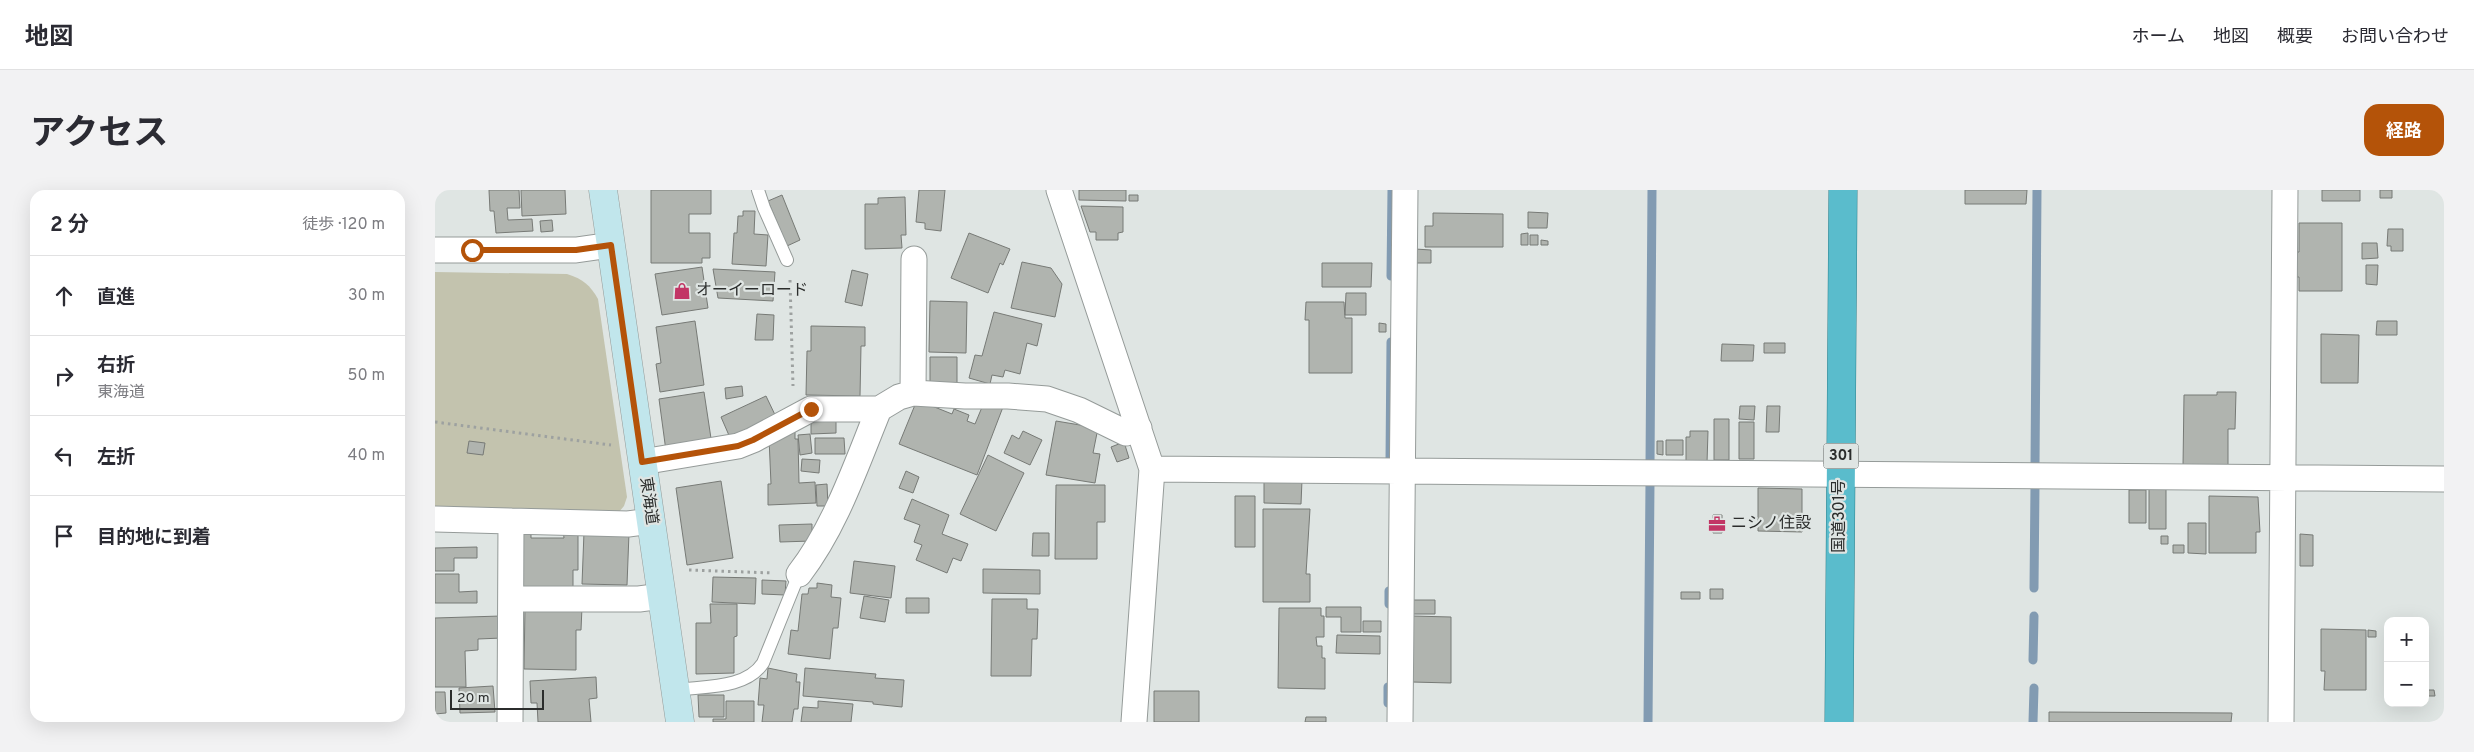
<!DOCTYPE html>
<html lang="ja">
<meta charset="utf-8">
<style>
body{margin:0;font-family:Overpass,"Noto Sans JP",sans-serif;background:#f2f2f3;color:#2b2b33}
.controls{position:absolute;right:15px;bottom:15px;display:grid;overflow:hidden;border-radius:10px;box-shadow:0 5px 20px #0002}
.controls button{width:45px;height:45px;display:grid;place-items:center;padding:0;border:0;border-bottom:1px solid #e1e1e2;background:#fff;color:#2b2b33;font:25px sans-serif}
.scale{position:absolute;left:15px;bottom:12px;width:94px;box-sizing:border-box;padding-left:5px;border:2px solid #2b2d2c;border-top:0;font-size:14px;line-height:18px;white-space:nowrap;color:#2b2d2c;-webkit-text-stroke:4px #dfe5e3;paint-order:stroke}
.stop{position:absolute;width:15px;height:15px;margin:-11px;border:4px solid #b45309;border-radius:50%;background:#fff}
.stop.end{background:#b45309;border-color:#fff;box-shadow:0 1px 5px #0008}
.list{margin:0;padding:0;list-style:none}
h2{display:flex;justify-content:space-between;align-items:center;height:65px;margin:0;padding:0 20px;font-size:21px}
h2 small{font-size:16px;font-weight:400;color:#7c7c81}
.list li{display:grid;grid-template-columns:32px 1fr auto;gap:15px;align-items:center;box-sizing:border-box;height:80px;padding:0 20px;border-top:1px solid #e1e1e2}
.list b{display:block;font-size:19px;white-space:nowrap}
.list p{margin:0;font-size:16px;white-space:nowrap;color:#7c7c81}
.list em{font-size:16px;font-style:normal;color:#7c7c81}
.icon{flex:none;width:28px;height:28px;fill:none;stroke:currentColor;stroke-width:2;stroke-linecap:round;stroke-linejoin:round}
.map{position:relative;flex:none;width:2009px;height:532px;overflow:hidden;border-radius:15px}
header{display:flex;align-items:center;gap:30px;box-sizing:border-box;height:70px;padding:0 25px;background:#fff;border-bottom:1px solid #e1e1e2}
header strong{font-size:24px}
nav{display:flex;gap:28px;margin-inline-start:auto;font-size:18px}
.intro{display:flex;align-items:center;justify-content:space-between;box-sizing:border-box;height:120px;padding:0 30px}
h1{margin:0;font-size:35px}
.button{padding:12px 22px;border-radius:15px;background:#b45309;color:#fff;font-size:18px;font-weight:700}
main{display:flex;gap:30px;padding:0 30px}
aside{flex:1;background:#fff;border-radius:15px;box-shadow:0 5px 20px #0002}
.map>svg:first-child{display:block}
</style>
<header>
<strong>地図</strong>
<nav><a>ホーム</a><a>地図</a><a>概要</a><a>お問い合わせ</a></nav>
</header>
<div class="intro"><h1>アクセス</h1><a class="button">経路</a></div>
<main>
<aside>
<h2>2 分<small>徒歩 · 120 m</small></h2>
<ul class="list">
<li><svg class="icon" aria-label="ahead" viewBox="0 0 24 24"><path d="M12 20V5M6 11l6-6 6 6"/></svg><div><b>直進</b></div><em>30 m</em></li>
<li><svg class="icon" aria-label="right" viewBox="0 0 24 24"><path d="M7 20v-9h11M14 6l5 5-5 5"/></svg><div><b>右折</b><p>東海道</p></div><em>50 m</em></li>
<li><svg class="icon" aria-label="left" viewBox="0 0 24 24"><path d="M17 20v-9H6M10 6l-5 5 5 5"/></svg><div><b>左折</b></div><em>40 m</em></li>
<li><svg class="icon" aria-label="arrive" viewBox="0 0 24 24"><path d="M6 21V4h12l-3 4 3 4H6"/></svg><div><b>目的地に到着</b></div></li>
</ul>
</aside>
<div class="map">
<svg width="2009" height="532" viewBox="0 0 2009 532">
<rect width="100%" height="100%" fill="#dfe5e3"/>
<path fill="#c3c3ae" d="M0,82L132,84C148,89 155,95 163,109L192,307L189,316L183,323L0,321Z"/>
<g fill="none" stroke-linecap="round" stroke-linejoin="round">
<path stroke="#829bb2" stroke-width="9" d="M956,86L957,0
M955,271L956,152
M1215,274L1217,0
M1600,277L1602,0
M1599,398L1600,296
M954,414V401
M1598,470L1599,426
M953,497V513
M1213,532L1215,292
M1598,532L1599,498"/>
</g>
<path fill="#b0b4af" stroke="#777a76" d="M54,0H84L85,18H72L73,30L97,29L98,41L61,43L59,21H55Z
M86,0H130L131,24L87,26Z
M216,0H276V24H254V43H275V68H267V73H216Z
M484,0H510L506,41L490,39V33L481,32Z
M644,0H691V11L644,10Z
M1530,0H1592L1591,14H1530Z
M1887,0H1925V11H1887Z
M1945,0H1957V8H1945Z
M347,5L365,50L352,56L333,11Z
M694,5H703V11H694Z
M470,7L471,45H466L467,58L430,59V14H443V8Z
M646,16L688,17V42L683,43V50H661V42H655Z
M308,21H320L319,44L333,45L331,76L297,74L299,43H302L303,26H308Z
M1093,22L1113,23L1112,38H1093Z
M998,23L1068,24V57H990V36H998Z
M117,30L118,41L106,42L105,31Z
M1864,33H1907V101H1864V87H1860V62H1864Z
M1953,39H1968V61H1956V56H1952Z
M534,43L575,59L568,75L565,73L553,103L516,88Z
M1093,43V55H1086V44Z
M1095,45H1103V55H1095Z
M1106,50L1113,51V55H1106Z
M1927,53H1942L1943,68L1927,69Z
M980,59L996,60V73H980Z
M587,72L616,78L627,94L620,127L576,118Z
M887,73H937L936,97H887Z
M1931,75H1943L1942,95L1931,94Z
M267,77L273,118L227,125L220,84Z
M278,79L340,82L338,111L283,108Z
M417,80L433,84L427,116L410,112Z
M911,103H931V125H910Z
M495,111L532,112L531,163L494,162Z
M871,112H909L910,128H917V183H874V130H870Z
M559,122L607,134L602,156L592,153L585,184L570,180L568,187L557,185L555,194L534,188L540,165L547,166Z
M322,124L339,125L338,150H320Z
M260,131L269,195L225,202L221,174L226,173L221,137Z
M1942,131H1962V145H1941Z
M944,133L951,134V142H944Z
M376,136L430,137V156H426L425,206L371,205L372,161H376Z
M1886,144L1924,145L1923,193H1886Z
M1329,153H1350V163H1329Z
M1287,154L1319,155L1318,171H1286Z
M495,167H522V193H495Z
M307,196L308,206L291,209L290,198Z
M269,202L277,255L231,261L224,209Z
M1782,202H1801L1800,239H1793V277L1748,276L1749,205H1782Z
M331,206L342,229L296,250L286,227Z
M482,210L517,224L519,219L534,225L532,231L540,234L550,210L568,217L542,285L464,254Z
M1305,216H1320L1319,230L1304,229Z
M1332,216H1345L1344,242H1331Z
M1279,229H1294V270H1279Z
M376,230H401V243L376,244Z
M621,231L663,238L658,263L665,264L660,293L611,285Z
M1304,232H1319V269H1304Z
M360,235V249H363L364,293L380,292L381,313L333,315V294H336L334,248Z
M588,241L607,250L595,275L569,263L577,245L584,249Z
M1255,241H1273L1272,273L1251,272V247H1255Z
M375,244L377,263L365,265L363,245Z
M380,248H409L410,264H380Z
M1231,250H1248V265H1231Z
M34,251L50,253L48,265L32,263Z
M1222,251H1228V265L1222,264Z
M689,252L694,268L682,272L676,257Z
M553,265L589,283L561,341L525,324Z
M367,269L385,270L384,283L366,281Z
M471,281L484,287L478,303L464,298Z
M829,289L867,290L866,314L829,313Z
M286,291L298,368L252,375L241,298Z
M392,294L393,316H382L381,295Z
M621,295H670V332H662V369H620Z
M1323,298L1367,299V342L1323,341Z
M1714,298L1731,299V339H1714Z
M1694,300H1711V333H1694Z
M800,306H820V357H800Z
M1774,306L1823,307L1825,342H1821V363H1774Z
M477,309L514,325L507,344L533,354L526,371L518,368L512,383L481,370L487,355L479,352L485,335L469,329Z
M828,319H875L871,384H875V412H828Z
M1278,325H1287V343H1278Z
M1753,333H1771V364L1753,363Z
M377,334V351L345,352L344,335Z
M143,338V380H138V404L86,403V343H96V348H129L128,339Z
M149,342L194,343L192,395L147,394Z
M598,343H614V366H597Z
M1865,344L1878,345V376H1865Z
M1726,346H1733V354H1726Z
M1738,355H1749V363H1738Z
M42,357V368H19V381H0V358Z
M419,371L460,376L456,408L415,403Z
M548,379L605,380V404L548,403Z
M0,384H24V402L42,401V413H0Z
M278,387L321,388L320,414L277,412Z
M327,390L351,391L350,405L327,404Z
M382,393L397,395L396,407L406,408L403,438H398L395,469L353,464L356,440L363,441L367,404H373L374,398H382Z
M1275,399H1288V409H1275Z
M1246,402H1265V409H1246Z
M429,406L454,410L450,432L425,428Z
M471,408H494V423H471Z
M557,409H592V419H603L602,449H597L596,486H556Z
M978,410H1000V424H978Z
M275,414H302V446L299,447V483L261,484V433H276Z
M90,416L147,417L146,440H141V480L89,479Z
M891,417H926V442H906V427H891Z
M844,418H886V426H889V447H881L882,456H887V468H890V499L843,498Z
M66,426L67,448L43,449V460L30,461L31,497H0V428Z
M977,426L1016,427V493L977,492Z
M928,431H946V442H928Z
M1886,439L1931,440V500H1889L1890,481H1886Z
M1933,440L1941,441V447H1933Z
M902,445L945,446V464L901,463Z
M333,478L362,484L361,492H365L363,519H359L357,532H327L329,515H323L325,488L332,489Z
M370,478L441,484L440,488L469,490L467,517L438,514V512L368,506Z
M161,487L162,508L154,509L156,532H103L102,513H96L95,491Z
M58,496L60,522L25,523L24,498Z
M1992,500H1999L2000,506H1992Z
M719,501H764V532H719Z
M0,502H10L11,523L0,524Z
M263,505H289V527H264Z
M291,511H319V532H278V529H291Z
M383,511L418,514L416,532H366L368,517L383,518Z
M1614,522L1797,523L1796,532H1614Z
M871,527H891V532H870Z"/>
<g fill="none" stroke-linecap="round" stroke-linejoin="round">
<g stroke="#959b99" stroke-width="14">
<path id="service" d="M323,0L329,18L352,70
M241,500C270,496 311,499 328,473L364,384"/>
</g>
<g stroke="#959b99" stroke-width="27">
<path id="minor" d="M624,0L717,279L699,532
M0,60H141L176,55
M478,203L479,69
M207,272L303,256L318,250L376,219H444L464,207L478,203L530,206H573L612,209L644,220L691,243L704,238
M717,279L2009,289
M0,329L76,331
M364,384C401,336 421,275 444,219
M76,409H204L227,406
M75,532L76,331L193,334L216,331
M965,532L970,0
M1846,532L1850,0"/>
</g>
<g stroke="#959b99" stroke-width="29">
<path id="secondary" d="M168,0L245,532"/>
</g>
<g stroke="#2e808c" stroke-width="29">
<path id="trunk" d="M1404,532L1408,0"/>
</g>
<path stroke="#9da1a0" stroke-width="3" stroke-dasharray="2.5 4" stroke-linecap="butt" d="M355,90L358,196
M0,232L176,255
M254,380L338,383"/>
<use href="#service" stroke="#fff" stroke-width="12"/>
<use href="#minor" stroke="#fff" stroke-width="25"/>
<use href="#secondary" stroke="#c1e6ec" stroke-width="28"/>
<use href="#trunk" stroke="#5abccc" stroke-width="28"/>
</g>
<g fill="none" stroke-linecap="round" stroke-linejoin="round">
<path stroke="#b45309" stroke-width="6" d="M37,60H141L176,55L207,272L303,256L318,250L376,219"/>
</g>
<defs>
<g id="shop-bare" transform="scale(1.35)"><path d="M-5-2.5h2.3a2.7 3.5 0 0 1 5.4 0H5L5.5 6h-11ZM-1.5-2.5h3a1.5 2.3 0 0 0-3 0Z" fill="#c23565" stroke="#dfe5e3" stroke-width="2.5" paint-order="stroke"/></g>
<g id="office-bare" transform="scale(1.35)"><path d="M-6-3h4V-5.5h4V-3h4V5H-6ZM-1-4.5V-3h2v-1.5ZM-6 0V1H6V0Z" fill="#c23565" stroke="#dfe5e3" stroke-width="2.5" paint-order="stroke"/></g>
</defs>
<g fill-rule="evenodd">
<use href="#shop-bare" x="247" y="101"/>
<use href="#office-bare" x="1282" y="334"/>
</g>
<g text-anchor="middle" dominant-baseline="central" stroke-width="4.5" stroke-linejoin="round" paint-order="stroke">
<rect fill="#dfe5e3" stroke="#616463" stroke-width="1" x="1388.5" y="253.5" width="35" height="25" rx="4"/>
<g font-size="15" font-weight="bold" fill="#2b2d2c">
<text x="1406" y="266">301</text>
</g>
<g font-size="16" fill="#2b2d2c" stroke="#dfe5e3" text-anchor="start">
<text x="261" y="101">オーイーロード</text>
<text x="1296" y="334">ニシノ住設</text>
</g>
<g font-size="16" fill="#2b2d2c" stroke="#dfe5e3">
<text transform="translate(213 311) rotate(82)">東海道</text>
<text transform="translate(1405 326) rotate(-90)">国道301号</text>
</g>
</g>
</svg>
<div class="controls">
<button>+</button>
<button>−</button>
</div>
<div class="scale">20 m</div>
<div class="stop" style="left:37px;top:60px"></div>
<div class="stop end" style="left:376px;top:219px"></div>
</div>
</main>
